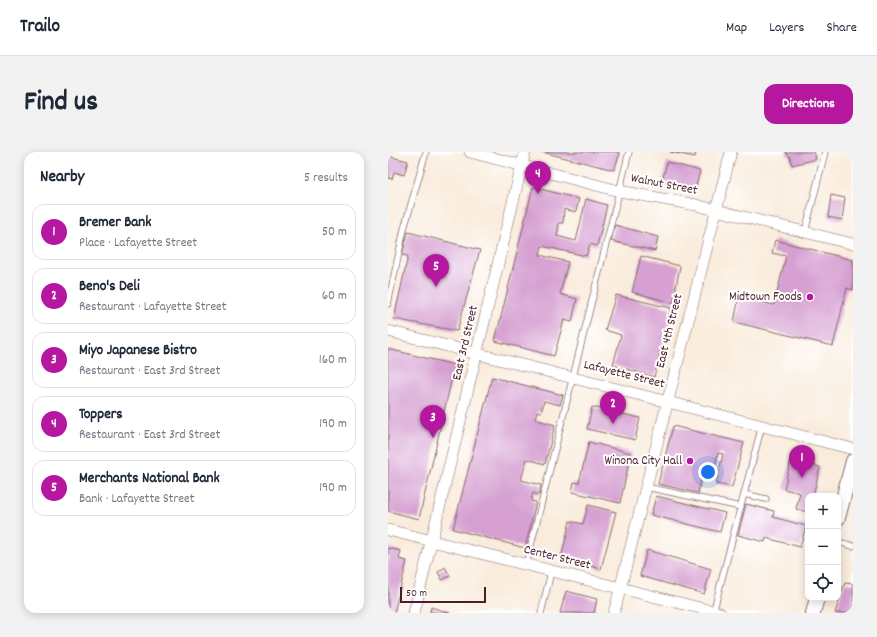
<!DOCTYPE html>
<meta charset="utf-8">
<style>
body{margin:0;font-family:Dekko,sans-serif;background:#f2f2f3;color:#1f2937}
.controls{position:absolute;right:12px;bottom:12px;display:grid;overflow:hidden;border-radius:8px;box-shadow:0 2px 10px #0003}
.controls button{width:36px;height:36px;display:grid;place-items:center;padding:0;border:0;border-bottom:1px solid #e0e1e3;background:#fff;color:#1f2937;font:20px sans-serif}
.scale{position:absolute;left:12px;bottom:10px;width:86px;box-sizing:border-box;padding-left:4px;border:2px solid #4a1f2b;border-top:0;font-size:11px;line-height:14px;white-space:nowrap;color:#4a1f2b;-webkit-text-stroke:3px #fff;paint-order:stroke}
.you{position:absolute;left:320px;top:320px;width:14px;height:14px;margin:-10px;border:3px solid #fff;border-radius:50%;background:#1a73e8;box-shadow:0 0 0 6px #1a73e833}
.badge{display:grid;place-items:center;width:26px;height:26px;border-radius:50%;background:#b5179e;color:#fff;font-size:13px;font-weight:700}
.pin{position:absolute;translate:-50% -33px;filter:drop-shadow(0 1px 2px #0008)}
.pin::after{content:'';position:absolute;top:21px;width:14px;height:12px;background:inherit;clip-path:polygon(0 0,100% 0,50% 100%)}
.list{margin:0;padding:0;list-style:none}
h2{display:flex;justify-content:space-between;align-items:center;height:52px;margin:0;padding:0 16px;font-size:17px}
h2 small{font-size:13px;font-weight:400;color:#747a83}
.list li{display:grid;grid-template-columns:26px 1fr auto;gap:12px;align-items:center;box-sizing:border-box;height:56px;margin:0 8px 8px;padding:0 8px;border:1px solid #e0e1e3;border-radius:12px}
.list b{display:block;font-size:15px;white-space:nowrap}
.list p{margin:0;font-size:13px;white-space:nowrap;color:#747a83}
.list em{font-size:13px;font-style:normal;color:#747a83}
.icon{flex:none;width:22px;height:22px;fill:none;stroke:currentColor;stroke-width:2;stroke-linecap:round;stroke-linejoin:round}
.map{position:relative;flex:none;width:465px;height:461px;overflow:hidden;border-radius:12px}
header{display:flex;align-items:center;gap:24px;box-sizing:border-box;height:56px;padding:0 20px;background:#fff;border-bottom:1px solid #e0e1e3}
header strong{font-size:19px}
nav{display:flex;gap:22px;margin-inline-start:auto;font-size:14px}
.intro{display:flex;align-items:center;justify-content:space-between;box-sizing:border-box;height:96px;padding:0 24px}
h1{margin:0;font-size:28px}
.button{padding:10px 18px;border-radius:12px;background:#b5179e;color:#fff;font-size:14px;font-weight:700}
main{display:flex;gap:24px;padding:0 24px}
aside{flex:1;background:#fff;border-radius:12px;box-shadow:0 2px 10px #0003}
.map>svg:first-child{display:block}
</style>
<header>
<strong>Trailo</strong>
<nav><a>Map</a><a>Layers</a><a>Share</a></nav>
</header>
<div class="intro"><h1>Find us</h1><a class="button">Directions</a></div>
<main>
<aside>
<h2>Nearby<small>5 results</small></h2>
<ul class="list">
<li><span class="badge">1</span><div><b>Bremer Bank</b><p>Place · Lafayette Street</p></div><em>50 m</em></li>
<li><span class="badge">2</span><div><b>Beno's Deli</b><p>Restaurant · Lafayette Street</p></div><em>60 m</em></li>
<li><span class="badge">3</span><div><b>Miyo Japanese Bistro</b><p>Restaurant · East 3rd Street</p></div><em>160 m</em></li>
<li><span class="badge">4</span><div><b>Toppers</b><p>Restaurant · East 3rd Street</p></div><em>190 m</em></li>
<li><span class="badge">5</span><div><b>Merchants National Bank</b><p>Bank · Lafayette Street</p></div><em>190 m</em></li>
</ul>
</aside>
<div class="map">
<svg width="465" height="461" viewBox="0 0 465 461">
<rect width="100%" height="100%" fill="#fff"/>
<filter id="ink" filterUnits="userSpaceOnUse"><feTurbulence type="fractalNoise" baseFrequency=".025" numOctaves="2"/><feDisplacementMap in="SourceGraphic" scale="8" xChannelSelector="R" yChannelSelector="G"/><feConvolveMatrix kernelMatrix="1 2 1 2 8 2 1 2 1" color-interpolation-filters="sRGB"/></filter>
<filter id="wash" filterUnits="userSpaceOnUse"><feTurbulence type="fractalNoise" baseFrequency=".012" numOctaves="4" result="noise"/><feDisplacementMap in="SourceGraphic" scale="16" xChannelSelector="R" yChannelSelector="G"/><feGaussianBlur stdDeviation="0.9" result="paint"/><feColorMatrix in="noise" values="0 0 0 0 0 0 0 0 0 0 0 0 0 0 0 0 0 1.4 0 .05"/><feComposite in="paint" operator="in"/></filter>
<g filter="url(#wash)">
<rect width="100%" height="100%" fill="#f9ecdc"/>
<g id="blocks">
<path fill="#d6a0d2" d="M154,0H228L232,1L226,18Z
M282,0H308L307,5Z
M397,0H426L428,7L404,13L402,5Z
M0,4L20,9L16,23L6,20L4,27L0,26Z
M279,10L312,19L307,38L274,29Z
M145,35L191,47L188,60L176,57L175,71H171L169,84L188,89L198,47L219,53L209,94L202,92L198,104L154,94L152,103L180,110L172,142L189,147L184,170L176,168L166,204L107,189Z
M443,43L457,46L454,68L440,65Z
M227,73L270,85L267,99L223,89Z
M20,80L92,98L69,179L6,167L20,104L14,103Z
M387,88L465,108V138L459,136L445,194L346,170L351,145L386,153L398,104L384,101Z
M253,104L292,114L285,151L244,140Z
M228,143L283,156L266,225L225,213L233,183L217,178Z
M0,197L67,213L31,367L0,359Z
M104,225L175,243L172,253L156,249L153,260L149,259L147,267L167,273L157,312L139,307L133,328L153,333L151,343L145,341L143,349L148,350L137,396L65,377Z
M204,255L252,266L247,288L199,277Z
M285,274L356,291L344,335L328,332L335,302L330,301L326,320L315,317L310,341L270,332Z
M201,290L243,301L232,351L184,340L186,330L191,331Z
M403,307L432,315L425,344H420V360L408,357L412,341L396,337Z
M268,344L337,361L332,380L263,363Z
M358,352L386,359L385,365L418,374L412,395L378,386L377,390L350,383Z
M200,353L228,360L213,417L173,406L182,369L195,372Z
M0,396L13,399L11,407L19,409L6,461H0Z
M259,398L323,417L316,442L252,424Z
M57,415L62,424L54,428L50,420Z
M457,431L465,432V461H447Z
M178,439L209,447L206,461H172Z
M43,455L62,461H42Z"/>
</g>
</g>
<g filter="url(#ink)">
<use href="#blocks" fill-opacity="0" stroke="#876769" stroke-width="1"/>
<g fill="none" stroke-linecap="round" stroke-linejoin="round">
<g stroke="#876769" stroke-width="7">
<path id="service" d="M0,2V0
M417,80L437,0
M0,152L16,77L38,0
M258,335L353,355
M356,342L378,347
M450,390L465,394
M138,413L241,0
M153,461L163,420
M325,461L374,273"/>
</g>
<g stroke="#876769" stroke-width="12">
<path id="minor" d="M82,0L231,39L308,53L465,92
M0,179L465,297
M0,378L332,461
M26,461L137,0
M226,461L343,0"/>
</g>
<g stroke="#876769" stroke-width="16">
<path id="tertiary" d="M450,366L465,309
M425,461L429,446"/>
</g>
<use href="#service" stroke="#fff" stroke-width="5.5"/>
<use href="#minor" stroke="#fff" stroke-width="11"/>
<use href="#tertiary" stroke="#fff" stroke-width="14"/>
</g>
</g>
<g fill="#b5179e" stroke="#fff" stroke-width="1.5">
<circle cx="422" cy="145" r="4"/>
<circle cx="302" cy="309" r="4"/>
</g>
<g text-anchor="middle" dominant-baseline="central" stroke-width="4" stroke-linejoin="round" paint-order="stroke">
<g font-size="13" fill="#4a1f2b" stroke="#fff">
<text transform="translate(276 33) rotate(11)">Walnut Street</text>
<text transform="translate(282 179) rotate(-76)">East 4th Street</text>
<text transform="translate(78 191) rotate(-77)">East 3rd Street</text>
<text transform="translate(236 223) rotate(14)">Lafayette Street</text>
<text transform="translate(169 406) rotate(14)">Center Street</text>
</g>
<g font-size="13" fill="#4a1f2b" stroke="#fff" text-anchor="end">
<text x="414" y="145">Midtown Foods</text>
<text x="294" y="309">Winona City Hall</text>
</g>
</g>
</svg>
<div class="controls">
<button>+</button>
<button>−</button>
<button><svg class="icon" aria-label="locate" viewBox="0 0 24 24"><circle cx="12" cy="12" r="6"/><path d="M12 2v4M12 18v4M2 12h4M18 12h4"/></svg></button>
</div>
<div class="scale">50 m</div>
<div class="you"></div>
<div class="pin badge" style="left:414px;top:326px">1</div>
<div class="pin badge" style="left:225px;top:272px">2</div>
<div class="pin badge" style="left:45px;top:286px">3</div>
<div class="pin badge" style="left:150px;top:42px">4</div>
<div class="pin badge" style="left:48px;top:135px">5</div>
</div>
</main>
